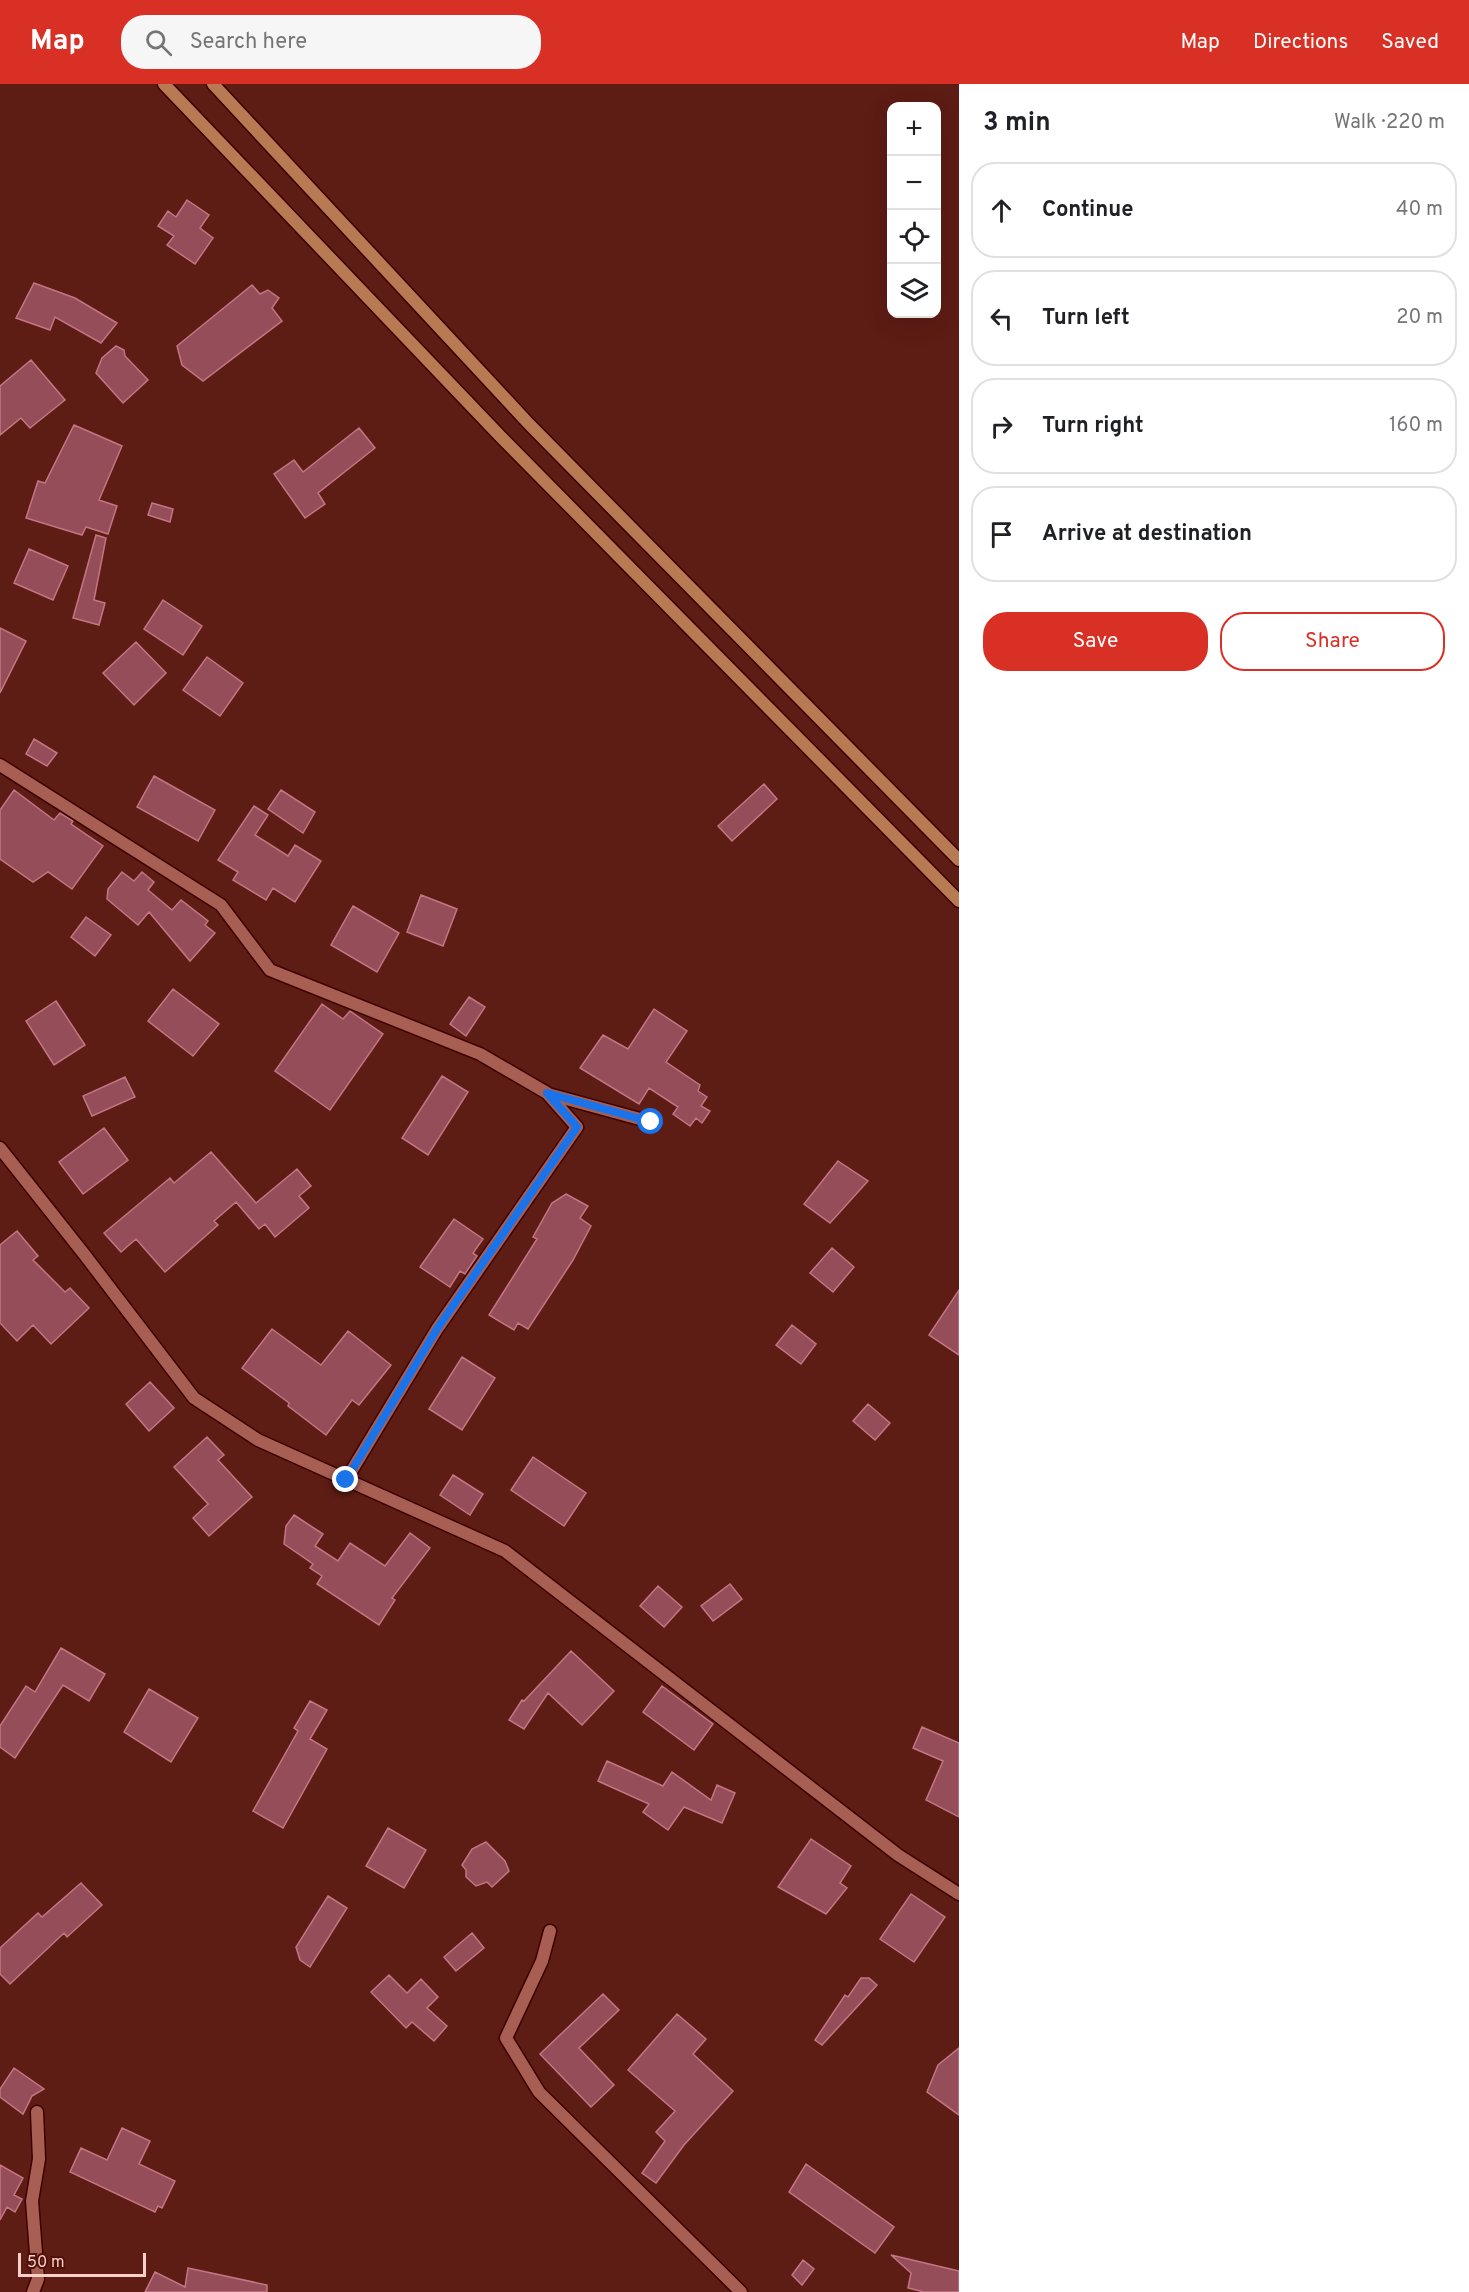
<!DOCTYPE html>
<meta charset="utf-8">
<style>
body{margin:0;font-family:Overpass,sans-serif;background:#f6f6f6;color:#202124}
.controls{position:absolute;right:18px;top:18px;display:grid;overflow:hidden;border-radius:12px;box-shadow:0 6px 24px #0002}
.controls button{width:54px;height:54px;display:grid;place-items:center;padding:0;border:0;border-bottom:2px solid #e0e0e0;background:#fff;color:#202124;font:30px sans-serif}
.scale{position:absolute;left:18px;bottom:15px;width:128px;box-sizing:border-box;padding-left:6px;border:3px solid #f9cfc8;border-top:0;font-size:16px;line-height:21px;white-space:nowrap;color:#f9cfc8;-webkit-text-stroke:4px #511009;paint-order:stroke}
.stop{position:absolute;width:18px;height:18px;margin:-14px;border:4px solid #1a73e8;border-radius:50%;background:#fff}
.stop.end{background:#1a73e8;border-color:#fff;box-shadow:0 2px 6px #0008}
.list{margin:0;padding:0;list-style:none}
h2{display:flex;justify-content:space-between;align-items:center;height:78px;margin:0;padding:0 24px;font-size:26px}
h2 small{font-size:20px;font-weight:400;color:#757577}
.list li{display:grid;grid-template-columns:39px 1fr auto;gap:18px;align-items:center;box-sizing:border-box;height:96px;margin:0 12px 12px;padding:0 12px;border:2px solid #e0e0e0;border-radius:24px}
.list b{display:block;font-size:22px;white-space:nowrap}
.list em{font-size:20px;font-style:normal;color:#757577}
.actions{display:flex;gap:12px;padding:18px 24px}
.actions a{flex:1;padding:14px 0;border:2px solid #d93025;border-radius:24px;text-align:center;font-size:21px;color:#d93025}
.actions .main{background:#d93025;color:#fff}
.icon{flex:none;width:33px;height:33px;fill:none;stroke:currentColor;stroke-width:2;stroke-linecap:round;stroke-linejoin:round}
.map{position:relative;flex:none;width:959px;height:2208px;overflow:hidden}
header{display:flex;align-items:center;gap:36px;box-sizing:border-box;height:84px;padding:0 30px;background:#d93025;color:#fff}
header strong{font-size:28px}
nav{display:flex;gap:33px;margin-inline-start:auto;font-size:21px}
.search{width:420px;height:54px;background:#f6f6f6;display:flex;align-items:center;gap:15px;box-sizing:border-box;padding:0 21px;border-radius:24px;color:#757577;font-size:22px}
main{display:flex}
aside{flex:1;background:#fff}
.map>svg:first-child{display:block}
</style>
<header>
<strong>Map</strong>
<div class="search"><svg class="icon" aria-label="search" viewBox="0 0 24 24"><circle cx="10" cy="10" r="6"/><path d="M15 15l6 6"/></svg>Search here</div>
<nav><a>Map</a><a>Directions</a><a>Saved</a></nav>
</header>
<main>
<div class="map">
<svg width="959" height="2208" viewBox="0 0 959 2208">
<rect width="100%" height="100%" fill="#5d1c14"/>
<path fill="#964d5a" stroke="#c37682" stroke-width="1.5" d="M187,116L209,131L200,144L213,154L195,180L167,161L174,152L158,142L168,127L176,133Z
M34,199L75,214L117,239L101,259L55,233L50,246L16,234Z
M252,201L260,210L268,206L279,214L272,224L282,237L203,297L182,281L177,262Z
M116,262L124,266L125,272L148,296L123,319L96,289L102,274Z
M31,276L65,316L30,344L21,334L0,351V302Z
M74,341L122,362L99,416L117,422L108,450L86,443L82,451L26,434L38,397L45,399Z
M359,344L375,364L318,409L325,420L305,434L274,390L294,376L303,388Z
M152,419L173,425L170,438L148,431Z
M96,451L106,454L94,516L105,519L99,541L73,534Z
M29,465L68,482L53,516L14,499Z
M163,516L202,542L183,571L144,545Z
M0,544L26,557L0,609Z
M136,558L166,589L134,621L103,589Z
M207,573L243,599L220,632L183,606Z
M34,655L57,669L47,682L26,670Z
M154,692L215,726L198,757L137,723Z
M764,700L777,715L732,757L718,742Z
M14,706L54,736L60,729L73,737L71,740L103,762L72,805L48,788L33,798L0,775V726Z
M281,706L315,728L303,749L268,725Z
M254,722L268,731L255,751L288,772L295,761L321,777L295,818L273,804L266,816L233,796L238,788L218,776Z
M122,788L134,797L142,788L154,798L148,806L172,826L181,816L208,837L205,841L215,849L190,877L149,828L138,841L107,815L108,805Z
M421,811L457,825L443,862L407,848Z
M353,822L399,849L377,888L331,861Z
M86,833L111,851L95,872L71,853Z
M173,905L219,940L193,972L148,937Z
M469,913L485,923L466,952L450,940Z
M56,917L85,961L54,981L26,937Z
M322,920L343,935L350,927L383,950L330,1026L275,987Z
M654,925L687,947L666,978L700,1001L698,1007L707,1013L701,1022L710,1027L702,1039L696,1034L690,1042L673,1030L678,1023L649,1004L639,1020L580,984L603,951L628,965Z
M442,992L468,1008L428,1071L402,1054Z
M125,993L135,1013L92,1032L83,1012Z
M104,1044L128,1076L83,1110L59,1078Z
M211,1068L256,1119L297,1085L311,1102L299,1112L309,1124L275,1153L265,1140L259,1145L236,1118L214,1137L218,1141L165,1188L136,1155L121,1168L104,1149L170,1094L174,1099Z
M838,1077L868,1097L830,1139L804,1120Z
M566,1110L588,1122L580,1134L591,1142L573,1176L528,1245L518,1239L514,1246L489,1231L537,1155L533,1153L552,1119Z
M454,1135L483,1155L473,1169L477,1172L465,1190L460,1187L450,1203L420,1183Z
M17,1147L38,1172L33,1176L65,1208L70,1204L89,1224L51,1260L33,1241L17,1257L0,1239V1161Z
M832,1164L854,1183L833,1208L810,1189Z
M959,1206V1271L929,1251Z
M792,1241L816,1260L801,1280L776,1261Z
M272,1245L321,1281L348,1247L391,1281L359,1321L352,1316L326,1351L288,1322L289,1319L242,1284Z
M462,1273L495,1294L462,1346L429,1325Z
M150,1298L174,1324L149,1347L126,1320Z
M868,1320L890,1339L875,1356L853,1337Z
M207,1353L224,1371L218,1376L252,1413L209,1452L193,1434L208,1420L174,1383Z
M533,1373L586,1409L564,1442L511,1406Z
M453,1391L483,1410L470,1431L440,1411Z
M294,1431L323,1450L315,1462L338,1477L350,1459L385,1482L410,1449L430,1464L392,1514L395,1516L379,1541L317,1500L322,1492L310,1484L313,1480L284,1460L286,1442Z
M730,1500L742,1515L713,1537L701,1522Z
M658,1502L682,1523L664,1543L640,1522Z
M61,1564L105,1590L89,1617L63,1601L15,1674L0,1663V1642L26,1602L35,1608Z
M571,1567L614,1607L582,1641L548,1609L524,1645L509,1636L522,1616L524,1617Z
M662,1602L713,1640L694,1666L643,1628Z
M149,1605L198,1634L171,1678L124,1648Z
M310,1617L327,1626L310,1655L327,1665L283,1744L253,1727L298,1647L294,1644Z
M922,1643L959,1659V1733L926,1716L943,1677L913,1664Z
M607,1677L663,1702L672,1688L711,1716L717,1701L735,1709L722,1739L684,1723L668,1746L643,1728L649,1720L598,1697Z
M388,1744L426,1766L404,1804L366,1782Z
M811,1755L851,1782L840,1799L847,1804L826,1830L778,1803Z
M486,1758L505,1777L509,1787L492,1803L487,1798L476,1802L466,1793V1786L462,1781L472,1765Z
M81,1799L102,1821L67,1853L64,1849L10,1900L0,1890V1864L38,1829L42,1833Z
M911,1810L945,1833L914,1878L880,1855Z
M328,1812L347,1824L310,1883L300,1876L296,1863Z
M472,1849L484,1864L456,1887L444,1873Z
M389,1891L407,1909L421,1895L438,1913L427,1924L447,1942L434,1957L412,1938L406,1944L371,1908Z
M861,1894H869L877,1901L822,1961L815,1956L845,1911L848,1913Z
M603,1910L619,1926L579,1964L614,2001L591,2023L540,1970Z
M677,1930L706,1955L693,1970L733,2007L684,2061L656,2099L642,2089L665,2057L656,2048L675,2027L628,1986Z
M959,1964V2031L927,2008L938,1981Z
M14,1984L44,2005L32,2012L23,2030L0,2013V2005Z
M122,2044L150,2057L139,2080L175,2097L162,2124L158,2122L155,2128L70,2088L81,2064L107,2076Z
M806,2080L894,2143L875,2169L789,2108Z
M0,2081L23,2094L14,2111L22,2115L15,2128L7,2123L0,2136Z
M891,2171L959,2187V2208H924L908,2204L911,2189Z
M803,2176L814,2185L802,2201L792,2191Z
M188,2184L267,2201V2208H145L155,2188L185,2203Z"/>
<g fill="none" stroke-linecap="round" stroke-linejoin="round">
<g stroke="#3f0000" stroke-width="15">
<path id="minor" d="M0,681L221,821L270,886L480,970L547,1009L577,1043L437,1245L346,1396
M548,1010L651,1038
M0,1064L84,1170L194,1314L258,1356L505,1467L898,1771L959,1810
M550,1847L542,1877L506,1954L539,2008L741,2208
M33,2208L38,2195L32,2117L39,2075L37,2028"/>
</g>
<g stroke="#3f0000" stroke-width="15">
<path id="secondary" d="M164,0L500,352L959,817
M213,0L529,340L959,776"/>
</g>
<use href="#minor" stroke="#a85f53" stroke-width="12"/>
<use href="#secondary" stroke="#b87a53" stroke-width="12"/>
</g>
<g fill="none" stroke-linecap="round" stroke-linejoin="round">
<path stroke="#1a73e8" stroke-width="8" d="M346,1396L437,1245L577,1043L547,1009L651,1038"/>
</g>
</svg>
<div class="controls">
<button>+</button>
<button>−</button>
<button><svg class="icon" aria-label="locate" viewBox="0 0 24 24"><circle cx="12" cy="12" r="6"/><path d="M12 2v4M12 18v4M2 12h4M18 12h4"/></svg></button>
<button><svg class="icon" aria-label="layers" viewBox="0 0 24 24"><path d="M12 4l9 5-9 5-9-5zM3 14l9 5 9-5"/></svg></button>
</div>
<div class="scale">50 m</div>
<div class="stop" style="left:651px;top:1038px"></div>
<div class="stop end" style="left:346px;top:1396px"></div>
</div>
<aside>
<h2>3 min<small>Walk · 220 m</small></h2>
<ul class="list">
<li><svg class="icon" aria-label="ahead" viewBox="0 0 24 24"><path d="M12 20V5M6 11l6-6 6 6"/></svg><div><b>Continue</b></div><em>40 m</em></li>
<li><svg class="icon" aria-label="left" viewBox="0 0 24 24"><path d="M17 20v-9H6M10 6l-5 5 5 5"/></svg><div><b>Turn left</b></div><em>20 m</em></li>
<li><svg class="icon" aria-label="right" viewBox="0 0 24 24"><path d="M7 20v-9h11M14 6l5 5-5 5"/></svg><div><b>Turn right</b></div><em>160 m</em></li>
<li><svg class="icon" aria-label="arrive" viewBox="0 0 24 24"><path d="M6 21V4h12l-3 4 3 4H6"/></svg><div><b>Arrive at destination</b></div></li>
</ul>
<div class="actions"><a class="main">Save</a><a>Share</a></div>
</aside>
</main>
